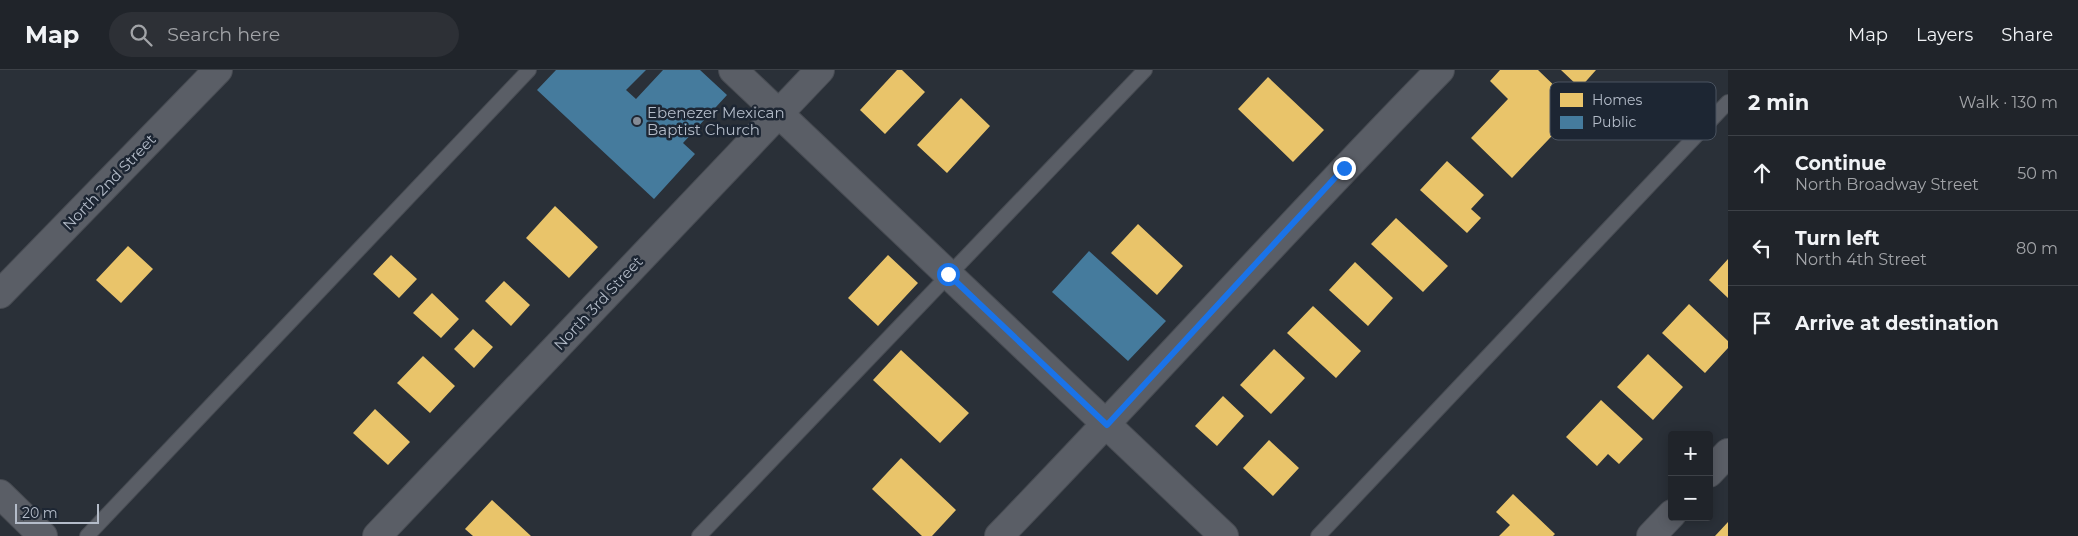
<!DOCTYPE html>
<meta charset="utf-8">
<style>
body{margin:0;font-family:Montserrat,sans-serif;background:#2d3036;color:#f1f3f6}
.controls{position:absolute;right:15px;bottom:15px;display:grid;overflow:hidden;border-radius:5px;box-shadow:0 2px 12px #0003}
.controls button{width:45px;height:45px;display:grid;place-items:center;padding:0;border:0;border-bottom:1px solid #3d4147;background:#20242a;color:#f1f3f6;font:25px sans-serif}
.scale{position:absolute;left:15px;bottom:12px;width:84px;box-sizing:border-box;padding-left:5px;border:2px solid #b4bcc9;border-top:0;font-size:14px;line-height:18px;white-space:nowrap;color:#b4bcc9;-webkit-text-stroke:4px #1d2633;paint-order:stroke}
.stop{position:absolute;width:15px;height:15px;margin:-11px;border:4px solid #1a73e8;border-radius:50%;background:#fff}
.stop.end{background:#1a73e8;border-color:#fff;box-shadow:0 1px 5px #0008}
.list{margin:0;padding:0;list-style:none}
h2{display:flex;justify-content:space-between;align-items:center;height:65px;margin:0;padding:0 20px;font-size:21px}
h2 small{font-size:16px;font-weight:400;color:#a2a4a8}
.list li{display:grid;grid-template-columns:32px 1fr auto;gap:15px;align-items:center;box-sizing:border-box;height:75px;padding:0 20px;border-top:1px solid #3d4147}
.list b{display:block;font-size:19px;white-space:nowrap}
.list p{margin:0;font-size:16px;white-space:nowrap;color:#a2a4a8}
.list em{font-size:16px;font-style:normal;color:#a2a4a8}
.icon{flex:none;width:28px;height:28px;fill:none;stroke:currentColor;stroke-width:2;stroke-linecap:round;stroke-linejoin:round}
.map{position:relative;flex:none;width:1728px;height:466px;overflow:hidden}
header{display:flex;align-items:center;gap:30px;box-sizing:border-box;height:70px;padding:0 25px;background:#20242a;border-bottom:1px solid #3d4147}
header strong{font-size:24px}
nav{display:flex;gap:28px;margin-inline-start:auto;font-size:18px}
.search{width:350px;height:45px;background:#2d3036;display:flex;align-items:center;gap:12px;box-sizing:border-box;padding:0 18px;border-radius:28px;color:#a2a4a8;font-size:19px}
main{display:flex}
aside{flex:1;background:#20242a}
.map>svg:first-child{display:block}
</style>
<header>
<strong>Map</strong>
<div class="search"><svg class="icon" aria-label="search" viewBox="0 0 24 24"><circle cx="10" cy="10" r="6"/><path d="M15 15l6 6"/></svg>Search here</div>
<nav><a>Map</a><a>Layers</a><a>Share</a></nav>
</header>
<main>
<div class="map">
<svg width="1728" height="466" viewBox="0 0 1728 466">
<rect width="100%" height="100%" fill="#2a3038"/>
<path fill="#e9c46a" d="M897,0H902L925,22L885,64L860,40Z
M1500,0H1538L1564,25L1554,35L1568,49L1512,108L1471,68L1508,29L1490,11Z
M1561,0H1596L1580,18Z
M1268,7L1324,60L1293,92L1238,39Z
M961,28L990,56L947,103L917,75Z
M1447,91L1484,125L1471,139L1481,148L1467,163L1420,120Z
M555,136L598,177L569,208L526,168Z
M1396,148L1448,196L1423,222L1371,174Z
M1138,154L1183,196L1157,225L1111,183Z
M128,176L153,199L121,233L96,210Z
M391,185L417,209L399,228L373,204Z
M888,185L918,213L878,256L848,228Z
M1728,189V228L1709,210Z
M1355,192L1393,228L1368,256L1329,220Z
M504,211L530,235L511,256L485,231Z
M432,223L459,249L441,268L413,243Z
M1689,234L1728,271V278L1705,303L1662,263Z
M1313,236L1361,281L1336,308L1287,263Z
M473,259L493,277L474,298L454,279Z
M1274,279L1305,308L1271,344L1240,315Z
M901,280L969,343L940,373L873,310Z
M1648,284L1683,317L1653,350L1617,317Z
M423,286L455,316L430,343L397,313Z
M1223,326L1244,346L1217,376L1195,356Z
M1601,330L1643,369L1619,394L1608,384L1597,396L1566,367Z
M375,339L410,372L388,395L353,363Z
M1269,370L1299,398L1273,426L1243,398Z
M901,388L956,440L932,466H922L872,419Z
M1513,424L1555,464L1553,466H1499L1510,455L1496,442Z
M492,430L531,466H473L465,459Z
M1728,452V466H1715Z"/>
<path fill="#457b9d" d="M556,0H646L626,20L636,29L663,0H700L727,25L683,73L695,84L654,129L537,20Z
M1089,181L1166,251L1128,291L1052,222Z"/>
<g fill="none" stroke-linecap="round" stroke-linejoin="round">
<g stroke="#484c53" stroke-width="16">
<path id="service" d="M87,466L529,0
M699,466L1145,0
M1318,466L1728,32"/>
</g>
<g stroke="#484c53" stroke-width="30">
<path id="minor" d="M733,0L1224,466
M0,224L218,0
M1709,403L1728,383
M0,424L43,466
M377,466L820,0
M999,466C1148,312 1290,153 1440,0
M1651,466L1672,444"/>
</g>
<use href="#service" stroke="#5a5e66" stroke-width="14"/>
<use href="#minor" stroke="#5a5e66" stroke-width="28"/>
</g>
<g fill="none" stroke-linecap="round" stroke-linejoin="round">
<path stroke="#1a73e8" stroke-width="6" d="M948,204L1107,355L1344,98"/>
</g>
<circle fill="#848b96" stroke="#1d2633" stroke-width="2" cx="637" cy="51" r="5"/>
<g text-anchor="middle" dominant-baseline="central" stroke-width="5" stroke-linejoin="round" paint-order="stroke">
<g font-size="15" fill="#b4bcc9" stroke="#1d2633" text-anchor="start">
<text x="647" y="42">Ebenezer Mexican<tspan x="647" dy="17">Baptist Church</tspan></text>
</g>
<g font-size="15" fill="#b4bcc9" stroke="#1d2633">
<text transform="translate(109 112) rotate(-46)">North 2nd Street</text>
<text transform="translate(598 233) rotate(-47)">North 3rd Street</text>
</g>
</g>
<rect x="1550" y="12" width="166" height="58" rx="8" fill="#1d2633" stroke="#4a5360" stroke-width="1"/>
<rect x="1560" y="23" width="23" height="14" fill="#e9c46a"/>
<rect x="1560" y="46" width="23" height="13" fill="#457b9d"/>
<g font-size="14" fill="#b4bcc9">
<text x="1592" y="35">Homes</text>
<text x="1592" y="57">Public</text>
</g>
</svg>
<div class="controls">
<button>+</button>
<button>−</button>
</div>
<div class="scale">20 m</div>
<div class="stop" style="left:948px;top:204px"></div>
<div class="stop end" style="left:1344px;top:98px"></div>
</div>
<aside>
<h2>2 min<small>Walk · 130 m</small></h2>
<ul class="list">
<li><svg class="icon" aria-label="ahead" viewBox="0 0 24 24"><path d="M12 20V5M6 11l6-6 6 6"/></svg><div><b>Continue</b><p>North Broadway Street</p></div><em>50 m</em></li>
<li><svg class="icon" aria-label="left" viewBox="0 0 24 24"><path d="M17 20v-9H6M10 6l-5 5 5 5"/></svg><div><b>Turn left</b><p>North 4th Street</p></div><em>80 m</em></li>
<li><svg class="icon" aria-label="arrive" viewBox="0 0 24 24"><path d="M6 21V4h12l-3 4 3 4H6"/></svg><div><b>Arrive at destination</b></div></li>
</ul>
</aside>
</main>
